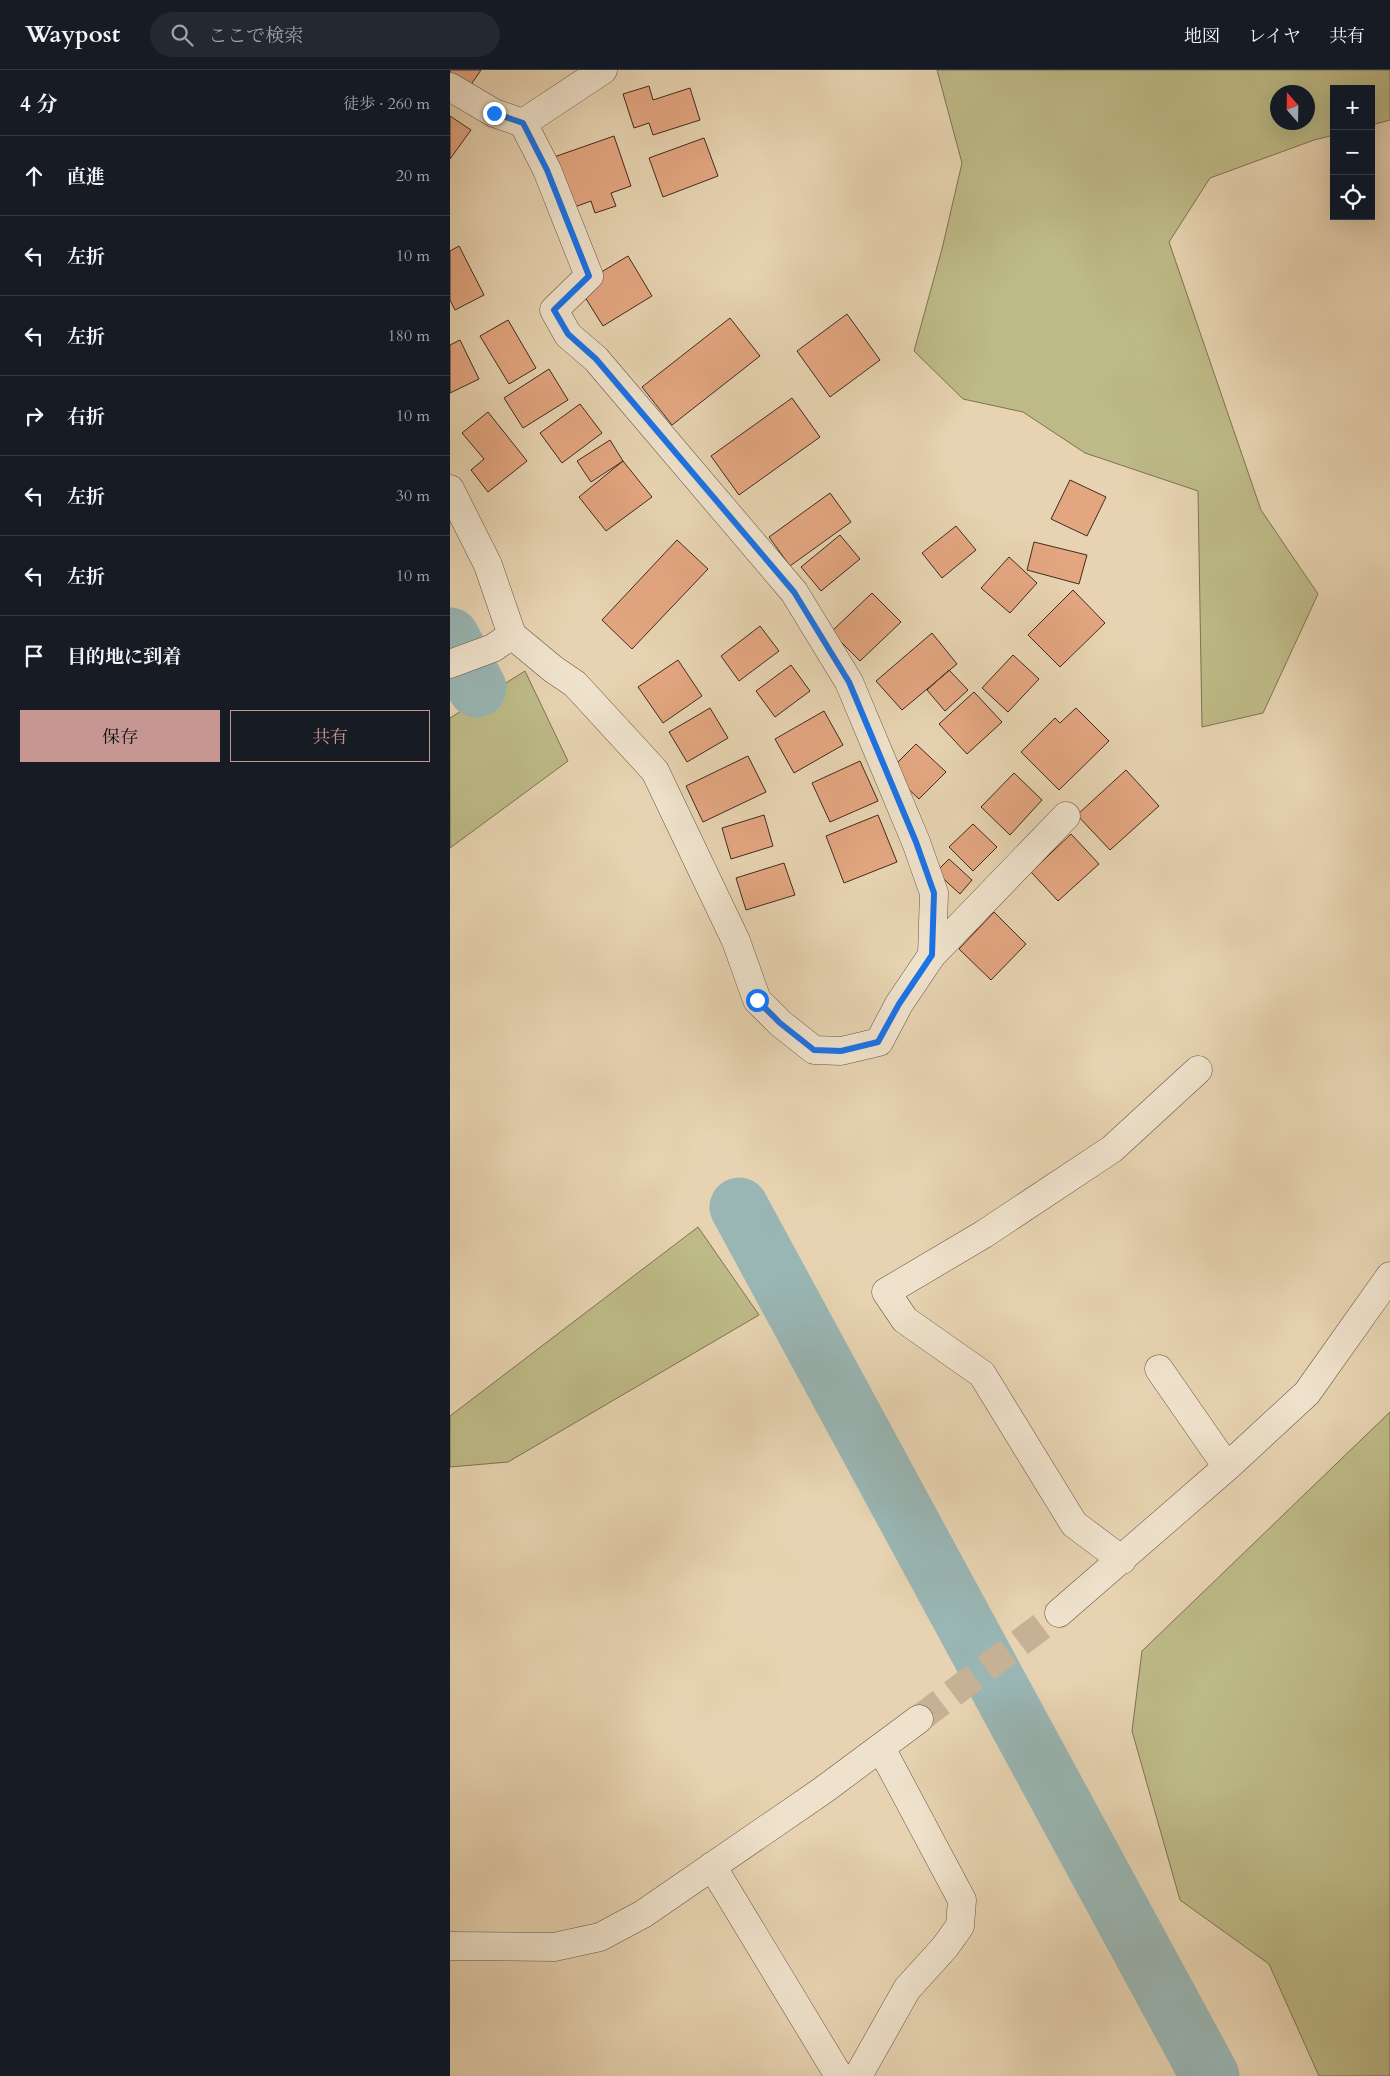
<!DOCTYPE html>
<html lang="ja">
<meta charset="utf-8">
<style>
body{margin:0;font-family:Cardo,"Noto Serif JP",serif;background:#242831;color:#f1f3f6}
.controls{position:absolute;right:15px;top:15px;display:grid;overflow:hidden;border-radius:0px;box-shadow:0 5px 20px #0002}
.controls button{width:45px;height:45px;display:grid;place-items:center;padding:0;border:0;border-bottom:1px solid #363941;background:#171b24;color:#f1f3f6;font:25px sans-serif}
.compass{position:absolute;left:820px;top:15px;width:45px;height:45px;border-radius:50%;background:#171b24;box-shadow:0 5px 20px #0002;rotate:340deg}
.stop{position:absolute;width:15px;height:15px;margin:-11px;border:4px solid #1a73e8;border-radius:50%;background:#fff}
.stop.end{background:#1a73e8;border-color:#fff;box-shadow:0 1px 5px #0008}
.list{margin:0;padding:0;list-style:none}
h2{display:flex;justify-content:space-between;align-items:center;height:65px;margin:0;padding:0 20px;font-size:21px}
h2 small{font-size:16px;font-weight:400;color:#9ea1a6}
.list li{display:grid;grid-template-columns:32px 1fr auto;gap:15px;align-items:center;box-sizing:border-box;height:80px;padding:0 20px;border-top:1px solid #363941}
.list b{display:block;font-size:19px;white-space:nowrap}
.list em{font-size:16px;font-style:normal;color:#9ea1a6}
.actions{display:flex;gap:10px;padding:15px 20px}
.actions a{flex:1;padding:11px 0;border:1px solid #c59692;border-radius:0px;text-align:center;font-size:18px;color:#c59692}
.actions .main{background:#c59692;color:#111}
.icon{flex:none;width:28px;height:28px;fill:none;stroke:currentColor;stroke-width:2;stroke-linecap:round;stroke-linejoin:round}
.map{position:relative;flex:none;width:940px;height:2006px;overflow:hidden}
header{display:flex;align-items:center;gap:30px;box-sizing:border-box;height:70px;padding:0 25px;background:#171b24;border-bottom:1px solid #363941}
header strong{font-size:24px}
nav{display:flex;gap:28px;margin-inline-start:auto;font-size:18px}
.search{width:350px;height:45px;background:#242831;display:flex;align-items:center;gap:12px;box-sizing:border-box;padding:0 18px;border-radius:28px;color:#9ea1a6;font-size:19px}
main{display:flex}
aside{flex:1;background:#171b24}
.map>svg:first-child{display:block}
</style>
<header>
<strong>Waypost</strong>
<div class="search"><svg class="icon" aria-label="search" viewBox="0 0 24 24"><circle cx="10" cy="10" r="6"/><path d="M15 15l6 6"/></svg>ここで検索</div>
<nav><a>地図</a><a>レイヤ</a><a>共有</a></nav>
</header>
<main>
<aside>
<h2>4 分<small>徒歩 · 260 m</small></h2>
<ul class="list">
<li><svg class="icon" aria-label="ahead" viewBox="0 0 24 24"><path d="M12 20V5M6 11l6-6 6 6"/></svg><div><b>直進</b></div><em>20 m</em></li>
<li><svg class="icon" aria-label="left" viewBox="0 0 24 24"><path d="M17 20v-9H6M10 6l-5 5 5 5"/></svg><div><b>左折</b></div><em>10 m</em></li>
<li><svg class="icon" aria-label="left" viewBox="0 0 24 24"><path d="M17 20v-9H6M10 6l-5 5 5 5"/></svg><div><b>左折</b></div><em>180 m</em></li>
<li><svg class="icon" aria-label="right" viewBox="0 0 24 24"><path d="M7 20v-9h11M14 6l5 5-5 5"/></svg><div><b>右折</b></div><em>10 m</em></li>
<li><svg class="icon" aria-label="left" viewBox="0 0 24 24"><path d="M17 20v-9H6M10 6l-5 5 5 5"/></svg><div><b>左折</b></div><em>30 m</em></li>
<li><svg class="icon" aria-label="left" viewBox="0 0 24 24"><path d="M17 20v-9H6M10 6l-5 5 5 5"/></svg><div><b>左折</b></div><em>10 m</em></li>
<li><svg class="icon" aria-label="arrive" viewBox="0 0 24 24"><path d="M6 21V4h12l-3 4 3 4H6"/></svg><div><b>目的地に到着</b></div></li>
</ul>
<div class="actions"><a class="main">保存</a><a>共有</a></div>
</aside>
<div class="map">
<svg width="940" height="2006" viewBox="0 0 940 2006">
<rect width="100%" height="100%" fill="#e7d3b1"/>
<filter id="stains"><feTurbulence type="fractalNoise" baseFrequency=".004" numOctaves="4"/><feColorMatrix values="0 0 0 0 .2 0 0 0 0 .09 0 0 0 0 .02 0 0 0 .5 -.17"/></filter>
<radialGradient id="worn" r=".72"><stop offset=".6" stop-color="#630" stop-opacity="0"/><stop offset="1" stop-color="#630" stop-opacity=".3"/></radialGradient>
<path fill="#bdba87" stroke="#7e7254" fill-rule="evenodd" d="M487,0H940V50L921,55V19H884V65L864,70L760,108L719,172L811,440L868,524L813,643L752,657L748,421L635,383L573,342L513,329L464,281L492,179L512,93ZM858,22V52H828V22Z
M75,601L118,691L0,778V648Z
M248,1157L309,1245L58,1392L0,1397V1346Z
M940,1342V2006H869L819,1894L730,1830L682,1661L692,1581Z"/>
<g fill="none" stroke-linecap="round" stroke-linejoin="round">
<path stroke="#99b6b4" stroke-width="59" d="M0,567L27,618
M289,1137L760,2006"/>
</g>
<path fill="#e3a681" stroke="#402b20" d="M0,0H31L18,19L0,7Z
M199,16L203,30L240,18L250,50L203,65L199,53L184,58L173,24Z
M0,46L21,60L0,89Z
M164,66L181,116L161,123L166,136L145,143L141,131L122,138L104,87Z
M254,68L268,106L213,127L199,88Z
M9,176L34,225L5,240L0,230V181Z
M178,186L202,226L153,256L128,216Z
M397,244L430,290L380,327L347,281Z
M280,248L310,286L222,355L192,317Z
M58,250L86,298L59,314L30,266Z
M10,270L29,309L0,323V275Z
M99,299L118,330L73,358L54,328Z
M342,328L370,367L289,425L261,386Z
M130,334L152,363L112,393L90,363Z
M38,342L77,391L38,422L21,400L34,389L12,363Z
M160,370L173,391L141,412L127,391Z
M173,391L202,427L156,461L129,427Z
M620,410L656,427L637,466L601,449Z
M380,423L401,452L340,496L319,467Z
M506,456L526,480L492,508L472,483Z
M390,465L410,489L371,521L351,497Z
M227,470L258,499L182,579L152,550Z
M584,472L637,485L629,514L577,500Z
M559,487L587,513L560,543L531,518Z
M623,520L655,553L610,597L578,565Z
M422,523L451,552L410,591L381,562Z
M310,556L329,581L289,611L271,586Z
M482,563L507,594L452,640L426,611Z
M563,585L589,609L558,642L532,618Z
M228,590L252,626L213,653L188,617Z
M341,595L360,621L325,647L306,621Z
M499,600L518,620L495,641L477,620Z
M524,622L552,652L517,684L489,654Z
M260,638L278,668L237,692L219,662Z
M626,638L659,671L609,720L571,682L605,648L610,653Z
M374,641L393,675L344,703L325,669Z
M466,674L496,702L469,729L439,701Z
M298,686L316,722L253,752L236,716Z
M410,691L428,731L380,752L362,713Z
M676,700L709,736L660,780L627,745Z
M564,703L592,730L560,765L531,737Z
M314,745L323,776L281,789L272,758Z
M428,745L447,792L394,813L376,766Z
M523,754L547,777L523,801L499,777Z
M621,764L649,794L608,831L581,802Z
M499,789L522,810L510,824L486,802Z
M334,793L345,825L296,840L286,808Z
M544,842L576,874L541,910L509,879Z"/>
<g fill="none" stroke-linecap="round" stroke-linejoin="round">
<path stroke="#c6b194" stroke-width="28" stroke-dasharray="28 14" stroke-linecap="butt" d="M469,1649L609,1543"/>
<g stroke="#6a5544" stroke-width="29">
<path id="minor" d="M0,17L44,43L73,53L97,100L139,206L104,240L118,265L146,289L344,522L399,612L466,772L484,823L482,885L449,934L429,972L391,981L364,980L330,953L307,930L286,871L205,701L125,614L103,599L62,565L38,495L0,419
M73,53L153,0
M0,594L43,578L62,565
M482,885L616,746
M709,1299L777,1397
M672,1490L624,1454L532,1304L455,1250L436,1222L534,1164L662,1079L748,1000
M609,1543L777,1397L857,1323L940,1206
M262,1796L389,2006
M0,1876L104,1877L150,1867L193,1844L372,1721L469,1649
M408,2006L457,1919L495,1877L510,1856L512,1830L431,1678"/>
</g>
<use href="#minor" stroke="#efe2cc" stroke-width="28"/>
</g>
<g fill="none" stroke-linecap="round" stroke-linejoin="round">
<path stroke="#1a73e8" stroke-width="6" d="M44,43L73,53L97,100L139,206L104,240L118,264L146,289L344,522L399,612L466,772L484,823L482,885L449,934L428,972L391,981L364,980L330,953L307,930"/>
</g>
<rect width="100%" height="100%" filter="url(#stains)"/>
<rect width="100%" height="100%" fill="url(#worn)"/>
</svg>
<div class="controls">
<button>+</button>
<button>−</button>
<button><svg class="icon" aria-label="locate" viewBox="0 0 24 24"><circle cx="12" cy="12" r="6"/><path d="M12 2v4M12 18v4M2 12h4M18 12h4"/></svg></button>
</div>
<svg class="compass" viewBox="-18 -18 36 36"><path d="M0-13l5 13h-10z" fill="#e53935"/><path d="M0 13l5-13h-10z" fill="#9ea1a6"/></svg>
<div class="stop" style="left:307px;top:930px"></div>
<div class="stop end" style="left:44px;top:43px"></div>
</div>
</main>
